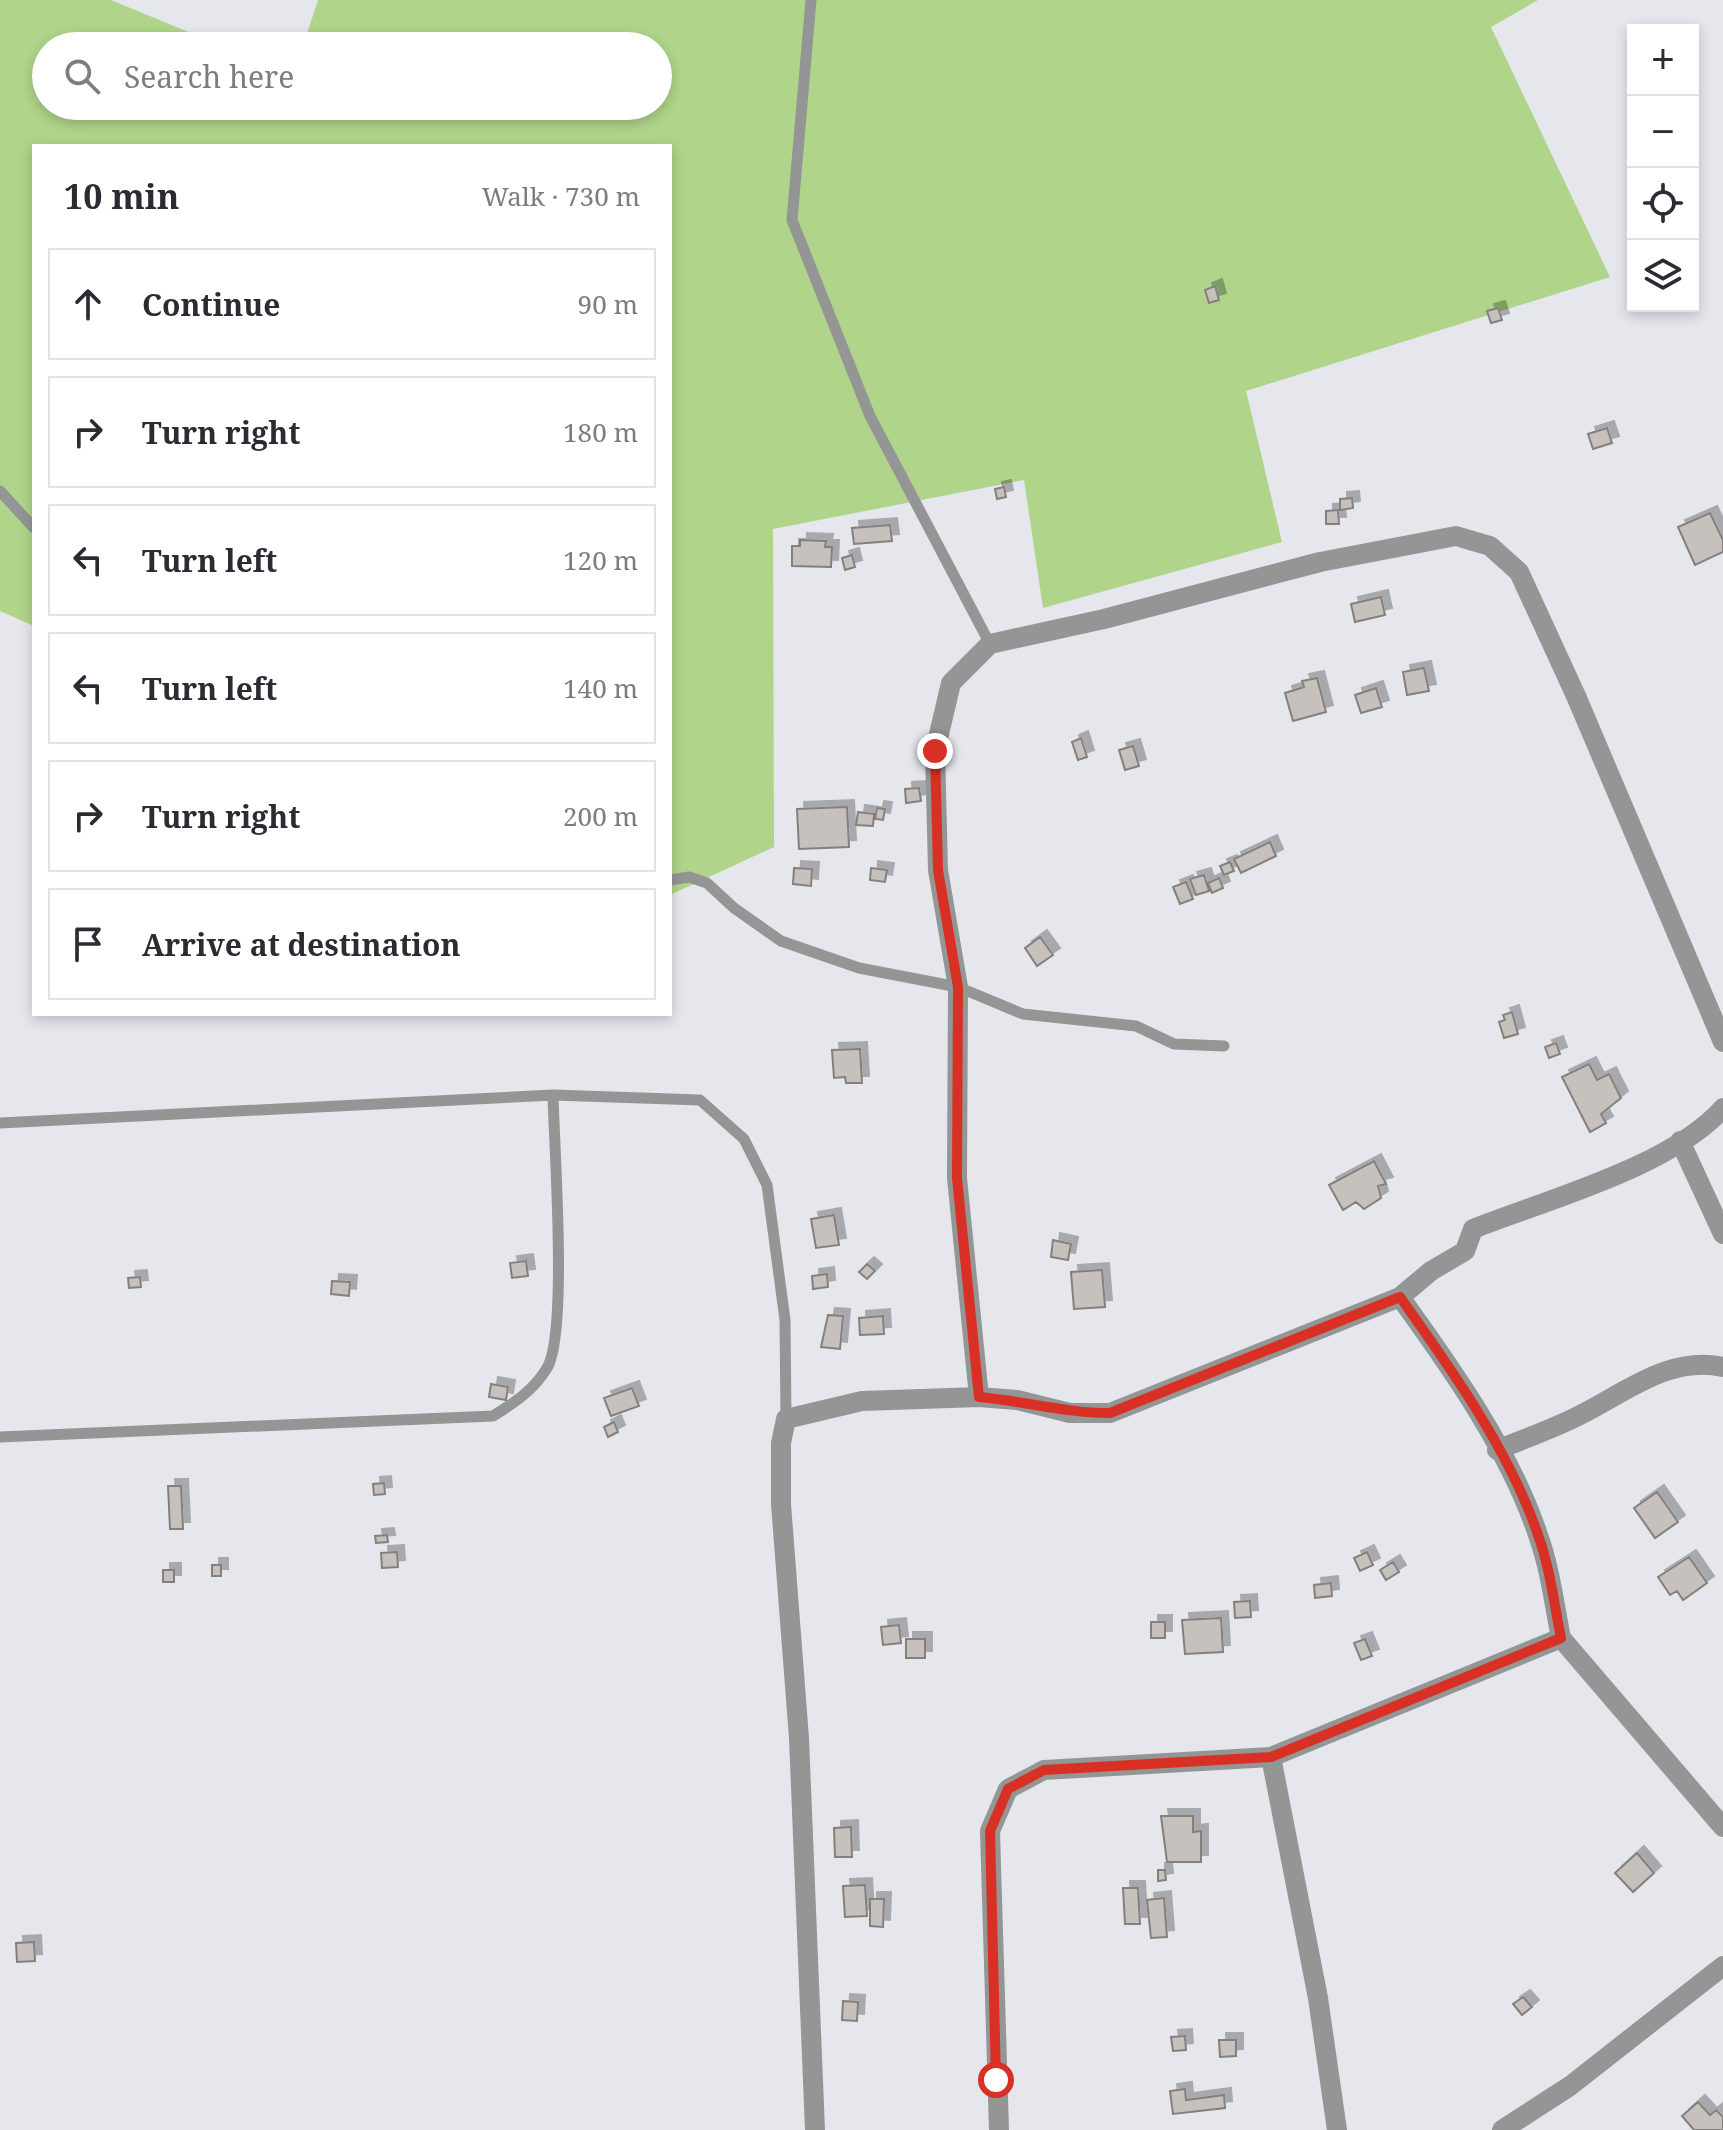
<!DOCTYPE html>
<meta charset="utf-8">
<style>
body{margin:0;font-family:"Noto Serif",serif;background:#f2f2f3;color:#2b2b33}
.controls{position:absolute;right:24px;top:24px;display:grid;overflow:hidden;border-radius:0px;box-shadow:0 4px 12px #0003}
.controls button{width:72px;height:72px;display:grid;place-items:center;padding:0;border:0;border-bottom:2px solid #e1e1e2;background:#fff;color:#2b2b33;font:40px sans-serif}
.stop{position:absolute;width:24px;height:24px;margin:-18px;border:6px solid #d93025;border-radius:50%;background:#fff}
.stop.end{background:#d93025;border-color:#fff;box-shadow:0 2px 8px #0008}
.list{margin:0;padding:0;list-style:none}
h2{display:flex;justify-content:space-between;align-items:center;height:104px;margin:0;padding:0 32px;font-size:34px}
h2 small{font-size:26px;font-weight:400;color:#7c7c81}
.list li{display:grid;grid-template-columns:52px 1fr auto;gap:24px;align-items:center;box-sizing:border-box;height:112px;margin:0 16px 16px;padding:0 16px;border:2px solid #e1e1e2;border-radius:0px}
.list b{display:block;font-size:30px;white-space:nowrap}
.list em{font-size:26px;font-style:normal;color:#7c7c81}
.icon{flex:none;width:44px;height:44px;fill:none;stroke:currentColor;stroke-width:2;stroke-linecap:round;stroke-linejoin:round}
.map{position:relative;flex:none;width:1723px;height:2130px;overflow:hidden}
.search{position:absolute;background:#fff;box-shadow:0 4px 12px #0003;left:32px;top:32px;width:640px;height:88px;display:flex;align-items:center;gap:20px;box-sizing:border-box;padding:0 28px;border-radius:44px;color:#7c7c81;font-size:30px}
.panel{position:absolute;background:#fff;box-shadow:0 4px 12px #0003;left:32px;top:144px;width:640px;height:872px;border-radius:0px}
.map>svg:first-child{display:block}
</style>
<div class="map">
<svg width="1723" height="2130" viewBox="0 0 1723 2130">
<defs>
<filter id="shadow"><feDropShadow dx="7" dy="-7" stdDeviation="0" flood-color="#0004"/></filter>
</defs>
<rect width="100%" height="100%" fill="#e5e7ed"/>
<path fill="#b0d48a" d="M0,0H111L222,46H46V106H658V46H303L318,0H1538L1491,27L1610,277L1246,391L1282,542L1043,608L1024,480L773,529L774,847L670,895V146H34V626L0,611Z"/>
<path fill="#c7c1bd" stroke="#85807c" stroke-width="2" filter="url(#shadow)" d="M1215,286L1219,300L1209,303L1205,290Z
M1498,308L1502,320L1491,323L1487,311Z
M1607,428L1612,443L1593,449L1588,434Z
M1004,487L1006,497L997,499L995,489Z
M1352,498L1353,508L1340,510V499Z
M1338,510L1339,524H1326V511Z
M1710,513L1723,540V552L1695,565L1678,527Z
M890,525L892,541L854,544L852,528Z
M800,540L826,541L825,547H832L831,567L792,566V546H800Z
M852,555L855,567L845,570L842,558Z
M1381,597L1385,615L1355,622L1351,604Z
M1424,668L1429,691L1407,695L1403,672Z
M1317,678L1326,712L1293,721L1285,693L1304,687L1302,681Z
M1376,688L1382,707L1361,713L1355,695Z
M1081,738L1087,757L1078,760L1072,742Z
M1133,746L1139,766L1125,770L1119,750Z
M919,788L921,801L906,803L905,789Z
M847,807L849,847L799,849L797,809Z
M877,808L885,809L883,820L875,819Z
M858,812L874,814L873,826L856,825Z
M1270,842L1276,856L1241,873L1234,859Z
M1230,862L1234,871L1224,875L1220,866Z
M794,868L812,869L811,886L793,884Z
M871,868L887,870L885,882L870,880Z
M1204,875L1209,891L1196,895L1190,879Z
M1219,878L1223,888L1212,893L1208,883Z
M1186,882L1193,899L1180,904L1173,887Z
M1040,937L1053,955L1037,966L1025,948Z
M1512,1012L1518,1034L1504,1038L1499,1022L1505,1020L1503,1015Z
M1556,1043L1560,1054L1549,1058L1545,1047Z
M860,1049L862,1083H846L845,1077L834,1078L832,1050Z
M1589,1064L1597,1080L1609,1074L1621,1098L1601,1114L1606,1123L1590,1132L1562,1077Z
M1374,1161L1386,1184L1378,1186L1381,1198L1364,1209L1356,1202L1343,1210L1329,1185Z
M834,1215L839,1245L816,1248L811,1219Z
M1053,1240L1071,1244L1068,1260L1051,1257Z
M526,1261L528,1276L512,1278L510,1263Z
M867,1264L875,1271L867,1279L859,1272Z
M1102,1270L1105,1307L1074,1309L1071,1272Z
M827,1274L828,1287L813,1289L812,1276Z
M140,1277L141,1287L129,1288L128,1278Z
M332,1281L350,1282L349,1296L331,1294Z
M828,1315L843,1316L840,1349L821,1347Z
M883,1316L884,1334L860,1335L859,1318Z
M491,1384L508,1387L506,1400L489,1397Z
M632,1388L639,1406L611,1416L604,1398Z
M614,1422L618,1432L608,1437L604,1427Z
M384,1483L385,1494L374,1495L373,1484Z
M168,1486H181L183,1529H170Z
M1657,1492L1678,1522L1655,1538L1634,1508Z
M387,1535L388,1542L376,1543L375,1536Z
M397,1552L398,1567L382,1568L381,1553Z
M1367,1552L1373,1565L1360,1571L1354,1558Z
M1689,1557L1707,1583L1683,1600L1677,1591L1670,1595L1658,1577Z
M1393,1562L1399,1572L1386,1580L1380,1570Z
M212,1565H221V1576H212Z
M163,1570H174V1582H163Z
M1331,1583L1332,1596L1315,1598L1314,1585Z
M1250,1601L1251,1617L1235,1618L1234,1602Z
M1221,1618L1223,1652L1185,1654L1182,1620Z
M1151,1622H1165V1638H1151Z
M899,1625L901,1643L883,1645L881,1627Z
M906,1639H925V1658H906Z
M1365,1639L1372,1656L1361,1660L1354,1643Z
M1161,1816H1193V1832L1201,1831V1862H1167Z
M851,1827L852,1857H835L834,1828Z
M1637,1853L1654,1873L1633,1892L1615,1873Z
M1158,1870H1165L1166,1880L1158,1881Z
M865,1885L867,1916L845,1917L843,1886Z
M1123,1888H1138L1140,1924H1125Z
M1164,1898L1167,1937L1151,1938L1147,1900Z
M870,1899H884L883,1927L870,1926Z
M34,1942L35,1961L17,1962L16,1943Z
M1523,1997L1532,2007L1522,2015L1513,2004Z
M843,2001L858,2002L857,2021L842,2020Z
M1185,2036L1186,2050L1173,2051L1171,2037Z
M1219,2040H1236V2056L1220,2057Z
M1185,2089L1186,2100L1224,2095L1225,2108L1173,2114L1170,2091Z
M1698,2102L1710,2115L1716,2110L1723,2117V2130H1694L1682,2116Z"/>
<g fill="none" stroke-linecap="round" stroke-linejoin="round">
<path stroke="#939694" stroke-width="11" d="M811,0L792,220L870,416L990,644
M0,491L34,528
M670,880L689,877L707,883L734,908L781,941L859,968L958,987L1023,1014L1136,1026L1174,1044L1224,1046
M0,1123L553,1095L700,1100L744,1139L767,1185L785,1320L786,1419
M0,1437L493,1416C514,1403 534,1390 547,1368C568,1333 554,1146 553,1095"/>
<path stroke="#939694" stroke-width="20" d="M1680,1141L1723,1234
M1400,1297C1452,1369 1510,1451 1538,1535C1550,1568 1554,1603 1561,1638
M979,1397L957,1178L958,987L938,870L935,751L951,683L990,644L1104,619L1320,562L1456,536L1490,546L1519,572L1576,696L1723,1042
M1497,1450C1526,1438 1556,1428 1584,1413C1627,1391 1672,1355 1723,1367
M1271,1757L1318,1998L1337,2130
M815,2130L799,1738L781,1504V1443L786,1419L862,1401L979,1397L1017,1400L1070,1413H1110L1400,1297L1431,1271L1465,1251L1473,1229C1546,1200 1672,1166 1723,1108
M999,2130L990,1831L1008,1789L1044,1770L1271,1757L1561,1638L1723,1827
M1502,2130L1570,2086L1723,1966"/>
</g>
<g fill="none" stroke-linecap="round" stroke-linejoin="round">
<path stroke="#d93025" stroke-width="10" d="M935,751L938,870L958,987L957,1178L979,1397C1024,1401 1065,1413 1110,1413L1400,1297C1451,1369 1510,1451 1538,1535C1550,1568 1554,1603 1561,1638L1271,1757L1044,1770L1008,1789L990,1831L996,2080"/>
</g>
</svg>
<div class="controls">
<button>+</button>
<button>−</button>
<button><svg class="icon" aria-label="locate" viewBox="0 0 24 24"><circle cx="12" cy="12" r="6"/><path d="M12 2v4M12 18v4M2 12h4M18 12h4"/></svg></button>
<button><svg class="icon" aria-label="layers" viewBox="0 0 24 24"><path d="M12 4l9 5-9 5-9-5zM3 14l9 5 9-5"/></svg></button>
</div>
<div class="stop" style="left:996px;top:2080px"></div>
<div class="stop end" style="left:935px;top:751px"></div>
<div class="search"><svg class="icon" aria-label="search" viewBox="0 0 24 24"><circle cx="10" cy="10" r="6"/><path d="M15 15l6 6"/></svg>Search here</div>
<section class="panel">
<h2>10 min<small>Walk · 730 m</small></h2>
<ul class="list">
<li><svg class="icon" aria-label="ahead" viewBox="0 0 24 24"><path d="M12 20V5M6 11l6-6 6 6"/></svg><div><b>Continue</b></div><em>90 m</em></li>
<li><svg class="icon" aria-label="right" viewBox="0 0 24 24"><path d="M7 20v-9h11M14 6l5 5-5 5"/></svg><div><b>Turn right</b></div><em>180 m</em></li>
<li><svg class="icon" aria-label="left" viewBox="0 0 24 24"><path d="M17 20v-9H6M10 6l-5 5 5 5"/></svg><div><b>Turn left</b></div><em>120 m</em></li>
<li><svg class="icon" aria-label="left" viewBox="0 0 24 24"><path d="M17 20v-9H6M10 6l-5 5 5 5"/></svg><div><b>Turn left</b></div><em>140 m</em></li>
<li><svg class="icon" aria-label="right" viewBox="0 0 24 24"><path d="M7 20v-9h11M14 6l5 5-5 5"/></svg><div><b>Turn right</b></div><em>200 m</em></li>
<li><svg class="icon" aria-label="arrive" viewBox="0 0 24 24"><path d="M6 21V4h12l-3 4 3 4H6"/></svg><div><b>Arrive at destination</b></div></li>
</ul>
</section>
</div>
